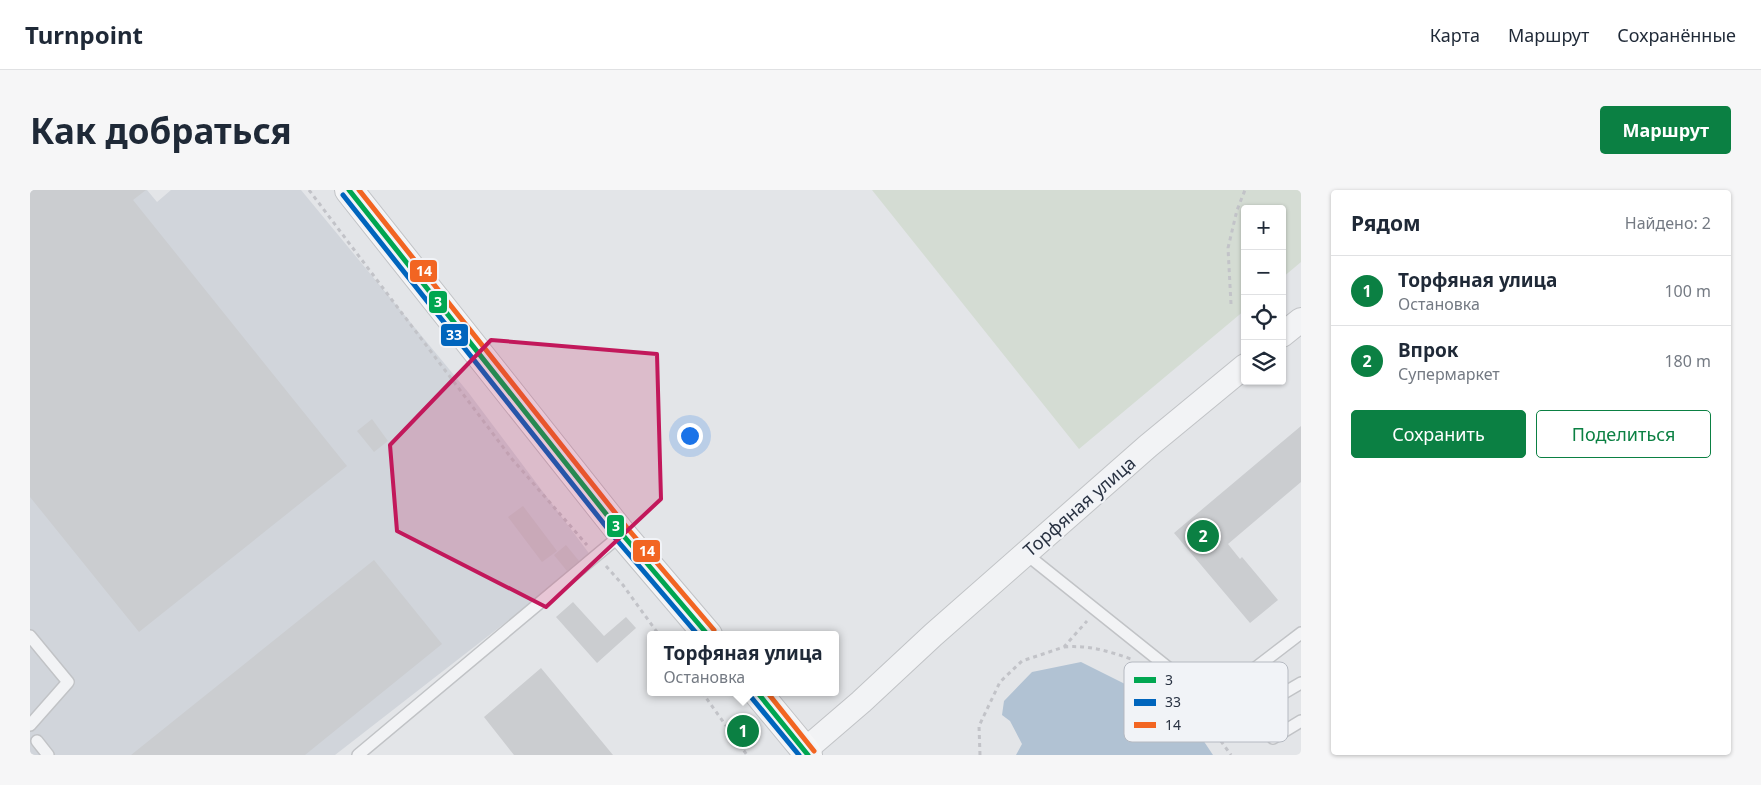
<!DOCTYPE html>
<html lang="ru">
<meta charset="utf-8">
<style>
body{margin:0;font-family:"Noto Sans",sans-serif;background:#f6f6f7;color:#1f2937}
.controls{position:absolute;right:15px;top:15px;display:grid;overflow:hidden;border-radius:5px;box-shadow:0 1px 4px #0004}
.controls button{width:45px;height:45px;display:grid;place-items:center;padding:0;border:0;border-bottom:1px solid #e0e1e3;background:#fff;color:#1f2937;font:25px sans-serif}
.you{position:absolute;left:659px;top:245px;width:18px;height:18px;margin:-12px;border:4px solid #fff;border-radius:50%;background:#1a73e8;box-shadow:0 0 0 8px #1a73e833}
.badge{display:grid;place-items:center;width:32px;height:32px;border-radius:50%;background:#0b8043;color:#fff;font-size:16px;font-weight:700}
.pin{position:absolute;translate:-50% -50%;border:2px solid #fff;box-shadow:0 1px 5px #0006}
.popup{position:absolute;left:617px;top:441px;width:192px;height:65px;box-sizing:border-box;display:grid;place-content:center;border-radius:5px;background:#fff;filter:drop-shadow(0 1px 4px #0005);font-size:16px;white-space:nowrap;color:#747a83}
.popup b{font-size:19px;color:#1f2937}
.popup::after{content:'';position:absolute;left:50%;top:100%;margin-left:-10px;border:10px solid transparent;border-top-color:#fff}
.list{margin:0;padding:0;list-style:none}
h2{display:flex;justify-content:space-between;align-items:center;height:65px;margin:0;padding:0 20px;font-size:21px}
h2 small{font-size:16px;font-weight:400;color:#747a83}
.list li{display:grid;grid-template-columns:32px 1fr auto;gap:15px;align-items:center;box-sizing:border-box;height:70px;padding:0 20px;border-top:1px solid #e0e1e3}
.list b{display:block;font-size:19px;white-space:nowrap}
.list p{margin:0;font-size:16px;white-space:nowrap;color:#747a83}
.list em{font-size:16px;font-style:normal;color:#747a83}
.actions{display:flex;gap:10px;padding:15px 20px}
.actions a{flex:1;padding:11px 0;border:1px solid #0b8043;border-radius:5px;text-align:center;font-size:18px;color:#0b8043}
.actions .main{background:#0b8043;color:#fff}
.icon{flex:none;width:28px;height:28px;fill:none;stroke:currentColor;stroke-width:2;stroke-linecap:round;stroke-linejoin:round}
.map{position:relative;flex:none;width:1271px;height:565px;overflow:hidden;border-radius:5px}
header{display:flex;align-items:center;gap:30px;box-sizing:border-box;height:70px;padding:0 25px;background:#fff;border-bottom:1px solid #e0e1e3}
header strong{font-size:24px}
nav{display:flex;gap:28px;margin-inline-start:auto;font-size:18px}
.intro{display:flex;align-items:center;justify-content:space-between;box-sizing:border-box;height:120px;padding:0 30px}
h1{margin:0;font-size:35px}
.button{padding:12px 22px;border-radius:5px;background:#0b8043;color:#fff;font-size:18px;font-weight:700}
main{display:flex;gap:30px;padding:0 30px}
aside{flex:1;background:#fff;border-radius:5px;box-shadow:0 1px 4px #0004}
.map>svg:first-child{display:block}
</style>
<header>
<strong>Turnpoint</strong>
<nav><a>Карта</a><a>Маршрут</a><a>Сохранённые</a></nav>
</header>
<div class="intro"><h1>Как добраться</h1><a class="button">Маршрут</a></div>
<main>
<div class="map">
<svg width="1271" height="565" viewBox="0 0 1271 565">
<rect width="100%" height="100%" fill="#e3e5e8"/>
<path fill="#d1d5db" d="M0,0H117L127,12L141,0H271L438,202L561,366L305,565H0Z"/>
<path fill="#d4dcd3" d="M842,0H1271V72L1252,88V19H1215V120L1049,259Z"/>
<path fill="#b1c2d3" d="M1051,472L1119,506L1173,550L1183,565H986L992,554L980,531L972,525L974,511L1002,482Z"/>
<path fill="#cbcdd0" d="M0,0H116L103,10L317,276L109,442L0,307Z
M342,229L358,251L344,262L327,241Z
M1271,236V292L1198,354L1210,369L1212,367L1248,410L1220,433L1144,343Z
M493,316L527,361L512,372L478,327Z
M536,355L549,371L537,381L524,365Z
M344,370L412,454L275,565H101Z
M543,412L574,446L596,427L606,438L567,473L526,427Z
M511,478L583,565H484L454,527Z"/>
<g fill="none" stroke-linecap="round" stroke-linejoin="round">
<g stroke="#c1c3c6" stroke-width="14">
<path id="lane" d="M996,364L1181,512L1197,520L1228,518L1271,493
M0,446L38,492L0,535
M1181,512L1271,443
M1243,548L1271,531
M7,551L18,565
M328,565L592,344"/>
</g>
<g stroke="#c1c3c6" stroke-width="26">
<path id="street" d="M1252,145L1271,130
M775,560L831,512L903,445L1118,256L1215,176"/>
</g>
<g stroke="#c1c3c6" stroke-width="30">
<path id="secondary" d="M319,0L592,344L678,445
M727,502L775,560L778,565"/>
</g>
<path stroke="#c2c3c8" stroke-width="3" stroke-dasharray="4 4" stroke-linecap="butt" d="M279,0L482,269L557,355
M1201,114L1198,58L1207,20L1215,0
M576,376L593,395L629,445
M1034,457C1059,455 1078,461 1101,469
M672,502L717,565
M1172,525L1201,565
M950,565L949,536L970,492L992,471L1034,457L1057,431"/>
<use href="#lane" stroke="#f2f3f5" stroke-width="11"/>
<use href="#street" stroke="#f2f3f5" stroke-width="24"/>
<use href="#secondary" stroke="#f6f6f7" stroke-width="28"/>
<g stroke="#f1f3f7" stroke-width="9">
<path id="bus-1" d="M319,0L592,344L678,445
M727,502L778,565"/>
</g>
<g stroke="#f1f3f7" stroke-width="9">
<path id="bus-2" d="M313,5L586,349L668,445
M721,507L769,565"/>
</g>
<g stroke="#f1f3f7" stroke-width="9">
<path id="bus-3" d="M329,0L598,339L684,440
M737,502L784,561"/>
</g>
<use href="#bus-1" stroke="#00a651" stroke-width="5"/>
<use href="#bus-2" stroke="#0065bd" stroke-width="5"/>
<use href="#bus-3" stroke="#f26522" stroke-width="5"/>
</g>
<path fill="#c2185b" fill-opacity="0.2" stroke="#c2185b" stroke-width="4" stroke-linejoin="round" d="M461,150L627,164L631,309L516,417L367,341L360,255Z"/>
<g text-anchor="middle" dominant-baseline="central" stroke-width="4.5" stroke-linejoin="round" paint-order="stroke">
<g font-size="18" fill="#293242" stroke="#f1f3f7">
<text transform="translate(1049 316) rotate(-41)">Торфяная улица</text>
</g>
</g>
<rect x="1094" y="472" width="164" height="80" rx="8" fill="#f1f3f7" stroke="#b5b9c1" stroke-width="1"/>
<rect x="1104" y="487" width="22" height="6" fill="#00a651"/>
<rect x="1104" y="509" width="22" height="7" fill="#0065bd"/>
<rect x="1104" y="532" width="22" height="6" fill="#f26522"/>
<g font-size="14" fill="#293242">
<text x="1135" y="495">3</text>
<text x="1135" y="517">33</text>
<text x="1135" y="540">14</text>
</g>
<g stroke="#f1f3f7" stroke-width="2">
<rect x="379" y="69" width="29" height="24" rx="5" fill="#f26522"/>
<rect x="398" y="100" width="20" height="24" rx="5" fill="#00a651"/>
<rect x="410" y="133" width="29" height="24" rx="5" fill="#0065bd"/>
<rect x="576" y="324" width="19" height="24" rx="5" fill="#00a651"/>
<rect x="602" y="349" width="29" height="24" rx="5" fill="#f26522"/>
</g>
<g font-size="14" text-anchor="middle" font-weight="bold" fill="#fff">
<text x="394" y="86">14</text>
<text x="408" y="117">3</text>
<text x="424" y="150">33</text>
<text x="586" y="341">3</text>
<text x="617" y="366">14</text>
</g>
</svg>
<div class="controls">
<button>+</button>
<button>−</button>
<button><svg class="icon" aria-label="locate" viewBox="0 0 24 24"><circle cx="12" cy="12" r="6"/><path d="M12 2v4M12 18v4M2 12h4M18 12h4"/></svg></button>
<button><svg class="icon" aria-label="layers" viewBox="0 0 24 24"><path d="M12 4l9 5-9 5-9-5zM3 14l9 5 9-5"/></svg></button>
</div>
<div class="you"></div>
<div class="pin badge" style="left:713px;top:541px">1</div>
<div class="popup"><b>Торфяная улица</b>Остановка</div>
<div class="pin badge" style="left:1173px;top:346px">2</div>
</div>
<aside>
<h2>Рядом<small>Найдено: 2</small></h2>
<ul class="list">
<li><span class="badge">1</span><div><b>Торфяная улица</b><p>Остановка</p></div><em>100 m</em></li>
<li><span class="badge">2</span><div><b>Впрок</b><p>Супермаркет</p></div><em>180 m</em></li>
</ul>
<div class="actions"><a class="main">Сохранить</a><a>Поделиться</a></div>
</aside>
</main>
